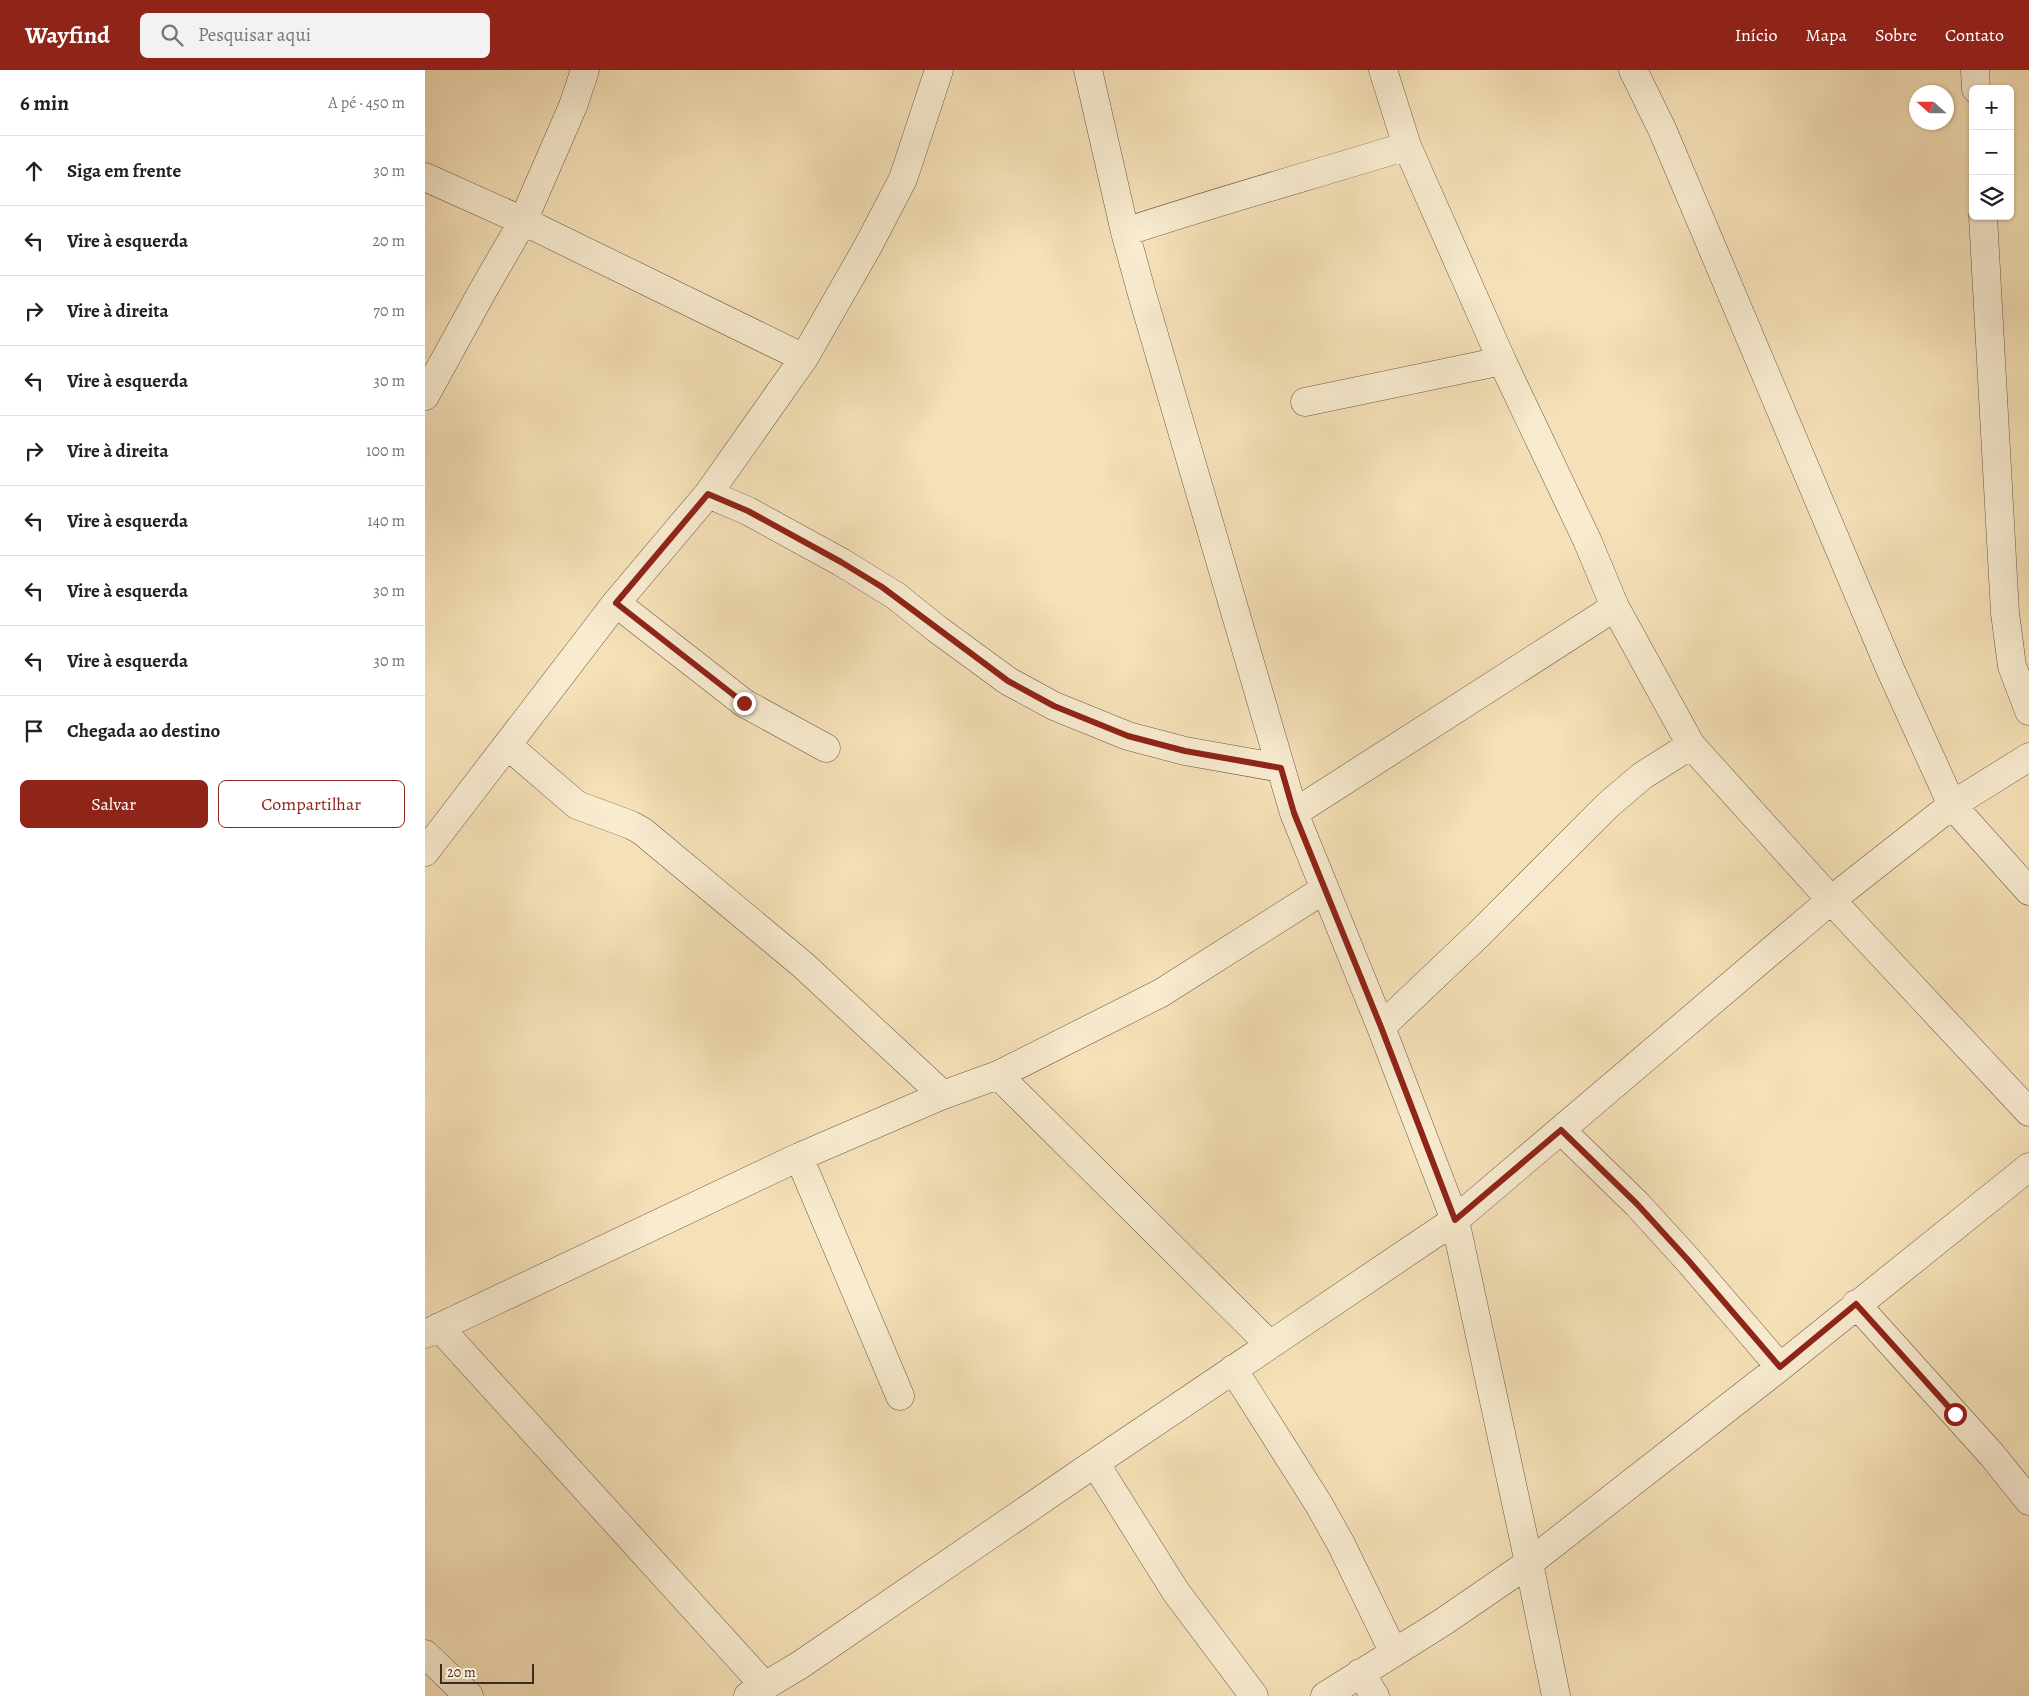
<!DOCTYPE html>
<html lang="pt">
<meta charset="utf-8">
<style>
body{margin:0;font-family:Alegreya,serif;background:#f2f2f2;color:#202124}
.controls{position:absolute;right:15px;top:15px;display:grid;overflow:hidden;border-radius:8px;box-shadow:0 1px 4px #0004}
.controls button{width:45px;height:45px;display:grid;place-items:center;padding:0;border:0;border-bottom:1px solid #e0e0e0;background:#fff;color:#202124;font:25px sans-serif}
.compass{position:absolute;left:1484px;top:15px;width:45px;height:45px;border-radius:50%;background:#fff;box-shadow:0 1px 4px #0004;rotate:291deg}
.scale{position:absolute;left:15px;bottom:12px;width:94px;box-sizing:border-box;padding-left:5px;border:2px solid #3c2d21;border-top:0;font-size:14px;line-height:18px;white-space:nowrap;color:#3c2d21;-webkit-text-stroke:4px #f8ebd0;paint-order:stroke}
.stop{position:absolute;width:15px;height:15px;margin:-11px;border:4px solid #8f2418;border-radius:50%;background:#fff}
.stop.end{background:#8f2418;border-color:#fff;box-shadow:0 1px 5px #0008}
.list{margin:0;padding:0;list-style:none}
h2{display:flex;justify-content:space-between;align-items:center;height:65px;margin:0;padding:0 20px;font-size:21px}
h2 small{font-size:16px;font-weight:400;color:#757577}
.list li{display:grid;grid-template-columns:32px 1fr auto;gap:15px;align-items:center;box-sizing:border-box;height:70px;padding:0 20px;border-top:1px solid #e0e0e0}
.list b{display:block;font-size:19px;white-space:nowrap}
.list em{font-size:16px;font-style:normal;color:#757577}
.actions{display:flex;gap:10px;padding:15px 20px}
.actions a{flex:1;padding:11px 0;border:1px solid #8f2418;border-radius:8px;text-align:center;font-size:18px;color:#8f2418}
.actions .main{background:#8f2418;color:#fff}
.icon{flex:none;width:28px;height:28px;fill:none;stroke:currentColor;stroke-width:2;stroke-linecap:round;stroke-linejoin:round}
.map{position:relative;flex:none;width:1604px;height:1626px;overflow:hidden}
header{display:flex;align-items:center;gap:30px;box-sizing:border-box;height:70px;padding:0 25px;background:#8f2418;color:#fff}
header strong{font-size:24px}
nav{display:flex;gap:28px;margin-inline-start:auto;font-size:18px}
.search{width:350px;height:45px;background:#f2f2f2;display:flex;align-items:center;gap:12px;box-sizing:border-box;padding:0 18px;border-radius:8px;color:#757577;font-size:19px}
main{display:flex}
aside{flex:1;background:#fff}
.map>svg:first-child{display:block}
</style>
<header>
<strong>Wayfind</strong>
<div class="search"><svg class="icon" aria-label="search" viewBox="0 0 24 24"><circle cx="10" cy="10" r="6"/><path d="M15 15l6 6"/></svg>Pesquisar aqui</div>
<nav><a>Início</a><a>Mapa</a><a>Sobre</a><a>Contato</a></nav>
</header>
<main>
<aside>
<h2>6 min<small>A pé · 450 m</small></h2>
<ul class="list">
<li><svg class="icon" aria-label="ahead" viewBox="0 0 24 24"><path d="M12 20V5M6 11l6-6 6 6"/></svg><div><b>Siga em frente</b></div><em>30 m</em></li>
<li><svg class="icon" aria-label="left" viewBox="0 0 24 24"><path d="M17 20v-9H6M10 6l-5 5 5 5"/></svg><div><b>Vire à esquerda</b></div><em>20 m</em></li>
<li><svg class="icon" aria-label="right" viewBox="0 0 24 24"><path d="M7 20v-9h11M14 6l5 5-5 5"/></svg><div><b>Vire à direita</b></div><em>70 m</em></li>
<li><svg class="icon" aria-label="left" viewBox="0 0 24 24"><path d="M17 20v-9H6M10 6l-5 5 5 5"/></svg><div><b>Vire à esquerda</b></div><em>30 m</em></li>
<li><svg class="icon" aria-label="right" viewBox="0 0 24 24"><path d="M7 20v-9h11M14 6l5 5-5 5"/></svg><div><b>Vire à direita</b></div><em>100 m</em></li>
<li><svg class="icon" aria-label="left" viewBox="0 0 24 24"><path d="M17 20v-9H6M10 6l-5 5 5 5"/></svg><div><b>Vire à esquerda</b></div><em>140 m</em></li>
<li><svg class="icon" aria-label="left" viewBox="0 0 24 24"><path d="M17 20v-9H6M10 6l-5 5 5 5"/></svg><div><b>Vire à esquerda</b></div><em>30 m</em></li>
<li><svg class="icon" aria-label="left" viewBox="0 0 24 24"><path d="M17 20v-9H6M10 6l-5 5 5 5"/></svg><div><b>Vire à esquerda</b></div><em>30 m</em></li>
<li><svg class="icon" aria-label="arrive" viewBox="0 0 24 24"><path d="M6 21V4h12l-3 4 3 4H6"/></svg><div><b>Chegada ao destino</b></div></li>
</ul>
<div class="actions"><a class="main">Salvar</a><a>Compartilhar</a></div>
</aside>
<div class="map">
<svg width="1604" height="1626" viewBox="0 0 1604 1626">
<rect width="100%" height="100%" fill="#f5e0b7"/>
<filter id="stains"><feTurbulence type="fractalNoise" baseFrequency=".004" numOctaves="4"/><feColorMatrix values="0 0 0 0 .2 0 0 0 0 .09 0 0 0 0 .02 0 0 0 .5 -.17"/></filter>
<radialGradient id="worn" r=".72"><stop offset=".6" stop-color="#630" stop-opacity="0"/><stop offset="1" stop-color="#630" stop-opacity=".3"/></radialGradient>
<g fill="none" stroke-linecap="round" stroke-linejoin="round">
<g stroke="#6a5a46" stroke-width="29">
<path id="minor" d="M663,0L700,162L717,224L869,743L956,957L1030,1150L1104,1493L1131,1626
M958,0L982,76L1077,291L1162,470L1190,537L1266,675L1406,830L1604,1042
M1208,0L1237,59L1466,601L1527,735L1604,821
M1550,0L1551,19
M0,107L98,151L379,288
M1558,146L1580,543L1587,596L1604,641
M700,162C794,131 888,105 982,76
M0,326L57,222L98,151L148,36L160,0
M880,332L1077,291
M283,424L323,441L416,492L471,526L512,559L583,611L629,636L703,666L760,681L856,698
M191,533L319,633L401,678
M82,675L152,735L206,755L217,761L378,895L518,1025
M869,743L1190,537
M0,782L191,533L283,424L379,288L442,178L478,109L514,0
M956,957L1053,865L1183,735L1217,706L1266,675
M573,1005L844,1274
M1136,1060L1212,1134L1263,1190L1355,1297
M374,1087L475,1326
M1431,1234L1567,1385L1604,1431
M14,1257L339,1615
M0,1264L374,1087L518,1025L573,1005L736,923L900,819
M808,1299L893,1433L916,1474L969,1583
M670,1393L751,1522L829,1626
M0,1584L44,1626
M935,1603L950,1626
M323,1626L375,1595L670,1393L1030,1150L1406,830L1527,735L1604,687
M900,1626L1018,1552L1104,1493L1355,1297L1604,1097"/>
</g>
<use href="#minor" stroke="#f8ebd0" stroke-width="28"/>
</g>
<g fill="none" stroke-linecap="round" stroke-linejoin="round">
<path stroke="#8f2418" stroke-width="6" d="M319,633L191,533L283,424L323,441L416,492L457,517L583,611L629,636L703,666L760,681L856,698L869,743L956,957L1030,1150L1136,1060L1212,1134L1263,1190L1355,1297L1431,1234L1530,1344"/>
</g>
<rect width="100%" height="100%" filter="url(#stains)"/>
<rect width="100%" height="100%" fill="url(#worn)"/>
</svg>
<div class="controls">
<button>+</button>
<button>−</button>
<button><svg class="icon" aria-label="layers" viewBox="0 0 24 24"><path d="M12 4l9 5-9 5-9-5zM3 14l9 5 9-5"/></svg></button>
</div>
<svg class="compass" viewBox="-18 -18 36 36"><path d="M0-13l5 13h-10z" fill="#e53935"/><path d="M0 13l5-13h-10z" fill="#757577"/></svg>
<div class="scale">20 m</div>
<div class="stop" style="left:1530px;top:1344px"></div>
<div class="stop end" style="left:319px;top:633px"></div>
</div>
</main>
